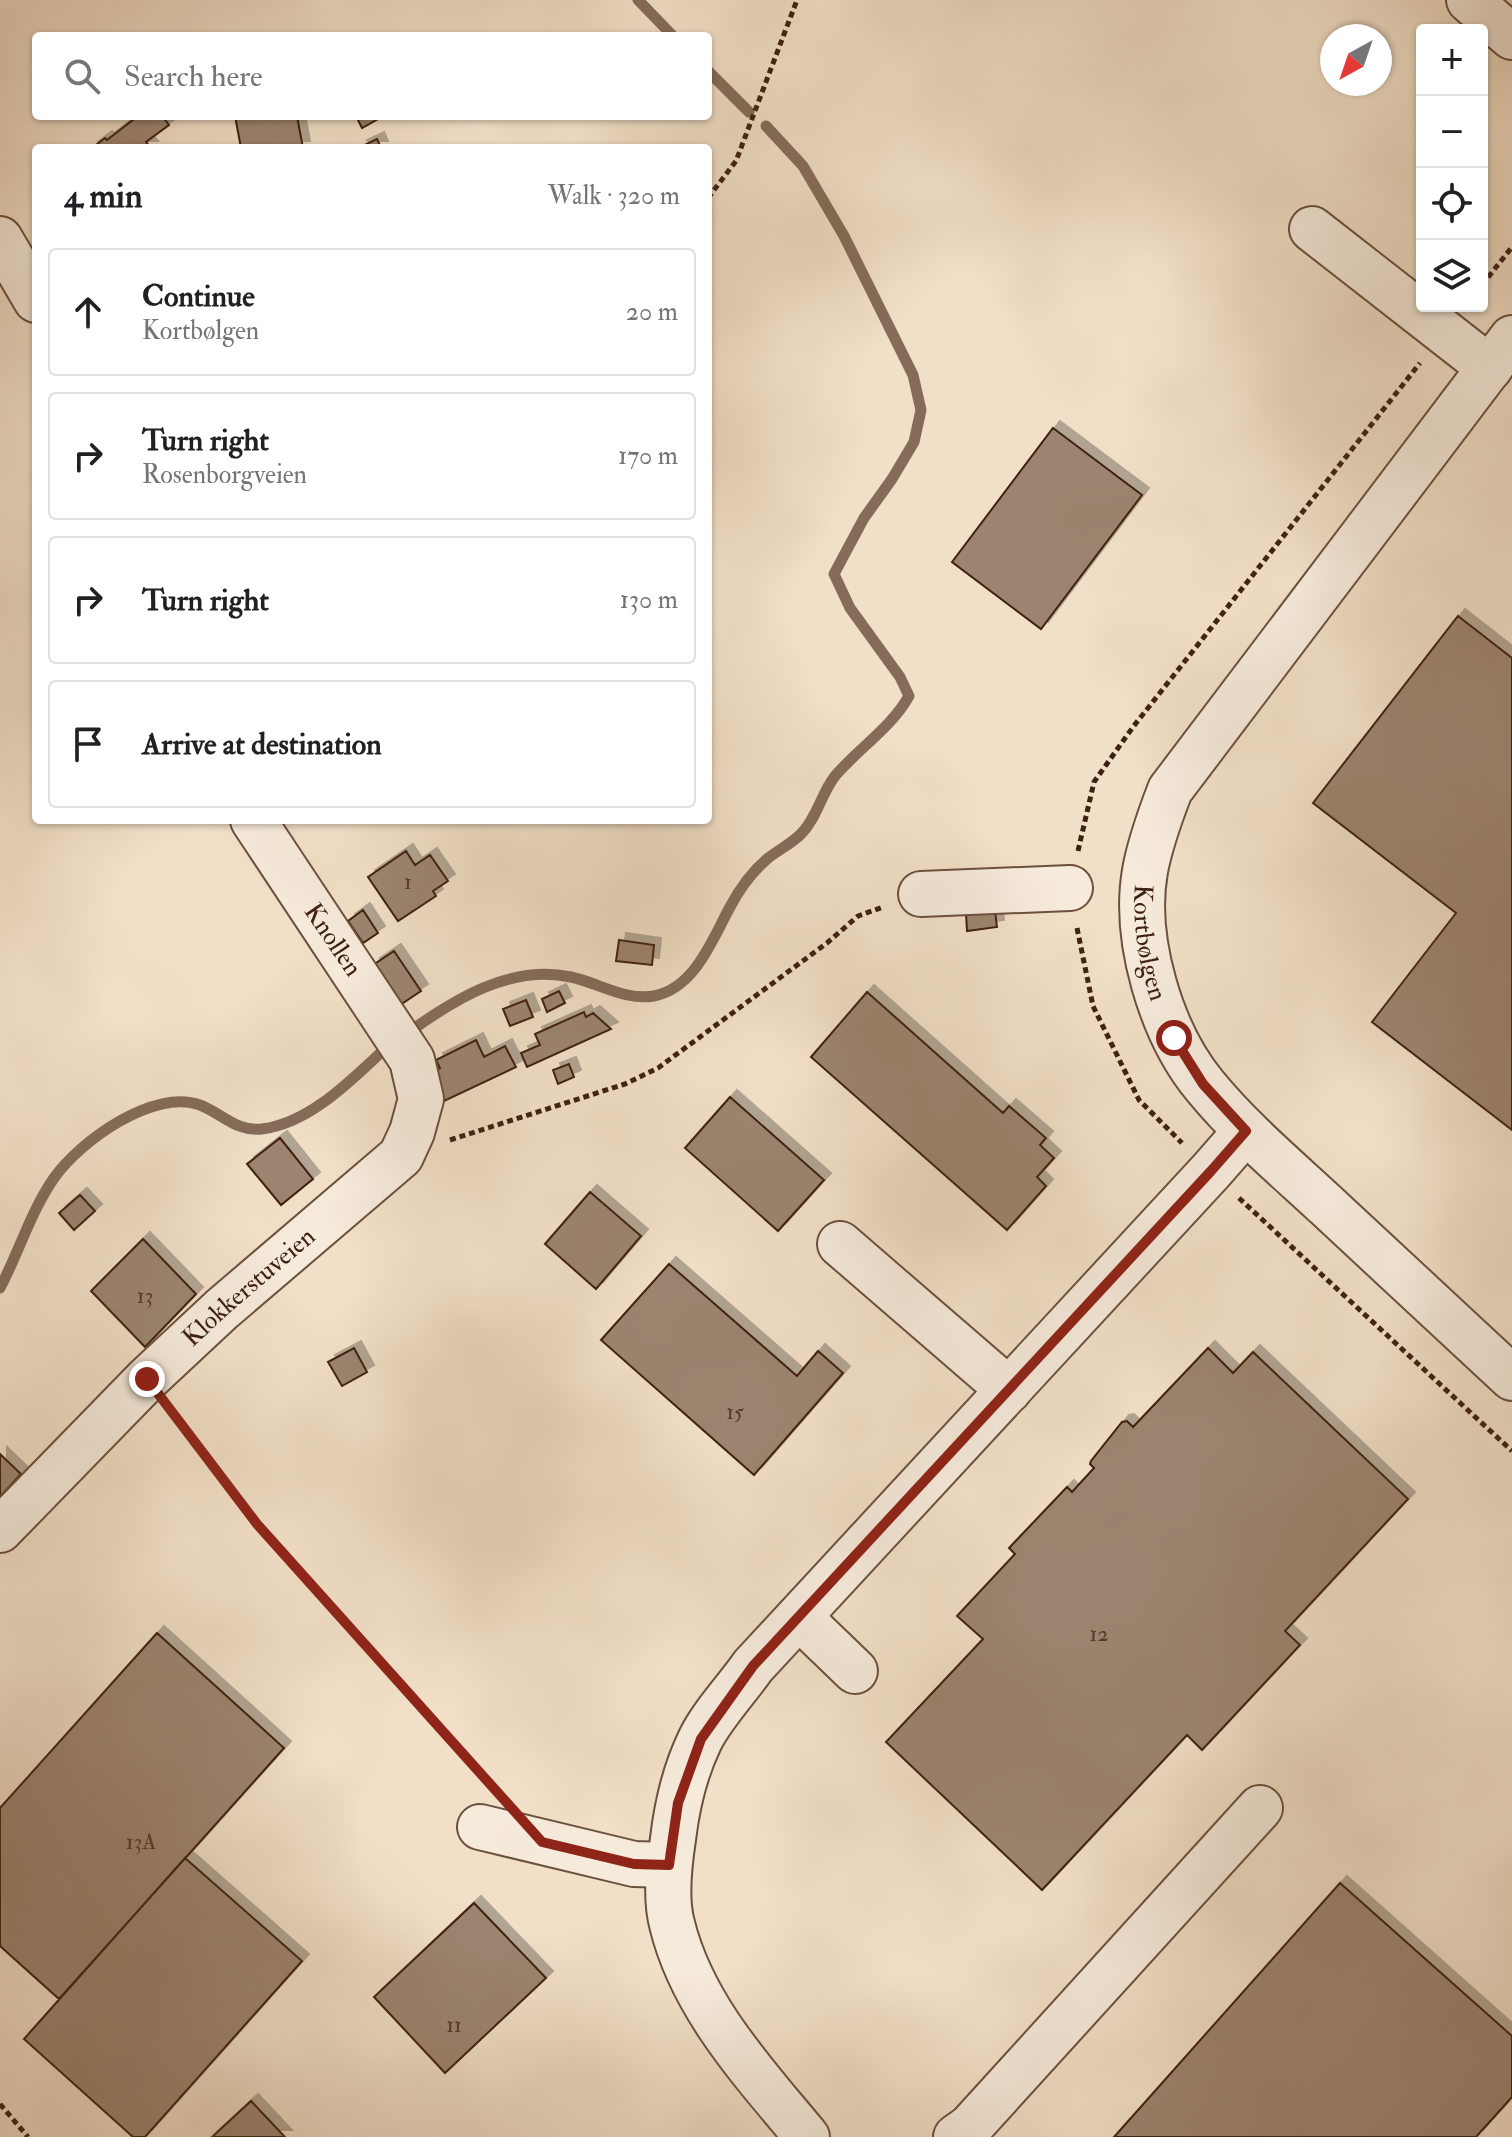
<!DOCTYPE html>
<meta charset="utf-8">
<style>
body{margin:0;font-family:"IM FELL Double Pica",serif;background:#f6f6f6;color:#202124}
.controls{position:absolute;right:24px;top:24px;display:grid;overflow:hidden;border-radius:8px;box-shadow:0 2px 6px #0004}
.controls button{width:72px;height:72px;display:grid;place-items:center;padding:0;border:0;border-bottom:2px solid #e0e0e0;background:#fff;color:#202124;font:40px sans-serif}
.compass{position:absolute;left:1320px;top:24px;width:72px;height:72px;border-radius:50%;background:#fff;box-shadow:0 2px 6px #0004;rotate:220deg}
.stop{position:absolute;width:24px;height:24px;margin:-18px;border:6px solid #8f2418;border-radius:50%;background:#fff}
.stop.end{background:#8f2418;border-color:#fff;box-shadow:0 2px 8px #0008}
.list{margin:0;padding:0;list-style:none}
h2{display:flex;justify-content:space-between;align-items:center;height:104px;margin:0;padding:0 32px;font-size:34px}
h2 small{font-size:26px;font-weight:400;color:#757577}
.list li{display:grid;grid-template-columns:52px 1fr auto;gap:24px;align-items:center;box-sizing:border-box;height:128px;margin:0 16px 16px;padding:0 16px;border:2px solid #e0e0e0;border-radius:8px}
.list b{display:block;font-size:30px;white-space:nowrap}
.list p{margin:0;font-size:26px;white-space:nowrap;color:#757577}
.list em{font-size:26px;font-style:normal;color:#757577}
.icon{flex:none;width:44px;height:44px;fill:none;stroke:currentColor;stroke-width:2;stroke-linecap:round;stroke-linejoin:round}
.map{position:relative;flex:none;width:1512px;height:2137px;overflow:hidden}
.search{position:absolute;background:#fff;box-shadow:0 2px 6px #0004;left:32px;top:32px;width:680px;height:88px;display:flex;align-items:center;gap:20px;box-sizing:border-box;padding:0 28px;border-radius:8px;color:#757577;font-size:30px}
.panel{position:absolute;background:#fff;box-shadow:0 2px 6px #0004;left:32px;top:144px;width:680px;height:680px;border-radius:8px}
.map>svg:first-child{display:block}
</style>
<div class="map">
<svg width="1512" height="2137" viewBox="0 0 1512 2137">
<defs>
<filter id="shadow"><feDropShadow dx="7" dy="-7" stdDeviation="0" flood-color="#0004"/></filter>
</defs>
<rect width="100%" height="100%" fill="#f1dfc7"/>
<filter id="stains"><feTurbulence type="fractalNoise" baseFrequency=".0025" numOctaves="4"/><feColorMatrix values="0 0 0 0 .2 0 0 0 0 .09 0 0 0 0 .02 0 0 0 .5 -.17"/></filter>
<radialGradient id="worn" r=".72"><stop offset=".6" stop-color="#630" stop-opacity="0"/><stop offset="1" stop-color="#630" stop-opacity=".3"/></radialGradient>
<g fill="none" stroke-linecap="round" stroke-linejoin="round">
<path stroke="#856c59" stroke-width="11" d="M638,0L673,36
M708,71L749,112
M409,1032C455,999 511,964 571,977C599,983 625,1001 654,996C695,988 712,940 730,907C739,890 752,872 767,859C778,850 791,844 801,834C817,818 821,794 835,776C859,748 891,728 909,696L900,677L850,608L834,574L864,518L892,479L914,442L921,410L913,375L844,236L803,166L766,126
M0,1288C19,1252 31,1211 54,1178C80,1141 154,1088 200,1105C223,1114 236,1132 262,1129C311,1123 353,1078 388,1046"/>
</g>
<path fill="#9c8470" stroke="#3f2111" stroke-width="2" filter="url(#shadow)" d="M138,116H162L169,125L146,142L151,148H92L105,138L107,140Z
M235,116H297L303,148H241Z
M356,116H377L378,119L362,128Z
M377,139L381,148H361L360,147Z
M1053,428L1142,495L1041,629L952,562Z
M1458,616L1512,658V1130L1372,1022L1456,913L1313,803Z
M406,851L415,865L430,855L448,881L433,891L436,896L398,921L368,877Z
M363,910L378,933L363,943L348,921Z
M995,911L997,927L967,931L966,914Z
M619,940L654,945L652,965L616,961Z
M394,951L421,991L400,1005L373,965Z
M559,991L565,1003L547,1012L542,999Z
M867,992L1003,1113L1009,1106L1046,1138L1040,1145L1054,1158L1037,1177L1046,1186L1007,1230L811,1057Z
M526,1000L533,1017L510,1026L503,1009Z
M584,1012L586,1017L593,1013L611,1029L527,1067L521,1053L540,1045L535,1034Z
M476,1040L484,1057L505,1046L516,1067L442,1102L428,1074L440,1068L436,1060Z
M569,1064L574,1077L558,1084L553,1070Z
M730,1097L824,1180L778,1231L685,1148Z
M280,1138L313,1179L281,1205L247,1164Z
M590,1192L641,1236L596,1289L545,1244Z
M80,1195L95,1211L74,1230L59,1213Z
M143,1239L196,1294L145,1347L91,1291Z
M669,1264L797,1376L818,1351L843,1373L754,1475L601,1340Z
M354,1348L367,1372L342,1386L328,1362Z
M1208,1348L1233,1373L1253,1352L1408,1499L1285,1631L1300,1645L1202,1750L1187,1735L1042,1890L886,1742L983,1639L957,1616L1015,1554L1009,1548L1067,1487L1072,1492L1094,1468L1090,1464L1091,1461L1122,1422L1127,1421L1133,1427Z
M0,1454L21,1474L0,1497Z
M157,1633L284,1748L59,1999L0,1946V1808Z
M185,1858L302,1961L145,2137H133L24,2039Z
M1340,1883L1512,2036V2097L1476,2137H1114Z
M474,1903L546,1978L445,2073L374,1997Z
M251,2101L285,2137H212Z"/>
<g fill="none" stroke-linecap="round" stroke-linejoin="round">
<g stroke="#6c503e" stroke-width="48">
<g id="minor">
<path d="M1469,0L1512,37"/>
<path d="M1312,229L1490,368"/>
<path d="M0,239L36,300"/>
<path id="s1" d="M1512,338L1170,790C1160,816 1150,843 1145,871C1133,939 1161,1033 1205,1086C1241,1130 1285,1167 1326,1205C1388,1263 1450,1321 1512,1378"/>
<path d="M921,894L1070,888"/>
<path d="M840,1244L1009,1390"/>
<path id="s2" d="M0,1530L147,1379L222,1309L401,1156L412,1132L421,1099L412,1060L253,820"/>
<path d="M799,1617L855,1671"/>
<path d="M480,1827L634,1864L669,1865"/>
<path d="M807,2137C754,2073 692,2007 672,1924C665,1898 669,1865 673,1839C677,1805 685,1771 700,1740C712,1715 737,1689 753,1666L1211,1171L1246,1131"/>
<path d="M956,2137L970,2127L1260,1808"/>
</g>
</g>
<path stroke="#3f2111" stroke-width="5" stroke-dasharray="6 4" stroke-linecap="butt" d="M708,198L736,161L797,0
M1482,285L1512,247
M1078,851L1094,782L1133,727L1420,363
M1077,928L1093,1006L1139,1100L1182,1143
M450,1140L625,1084L658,1068L827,943L858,916L883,907
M1239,1198L1512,1451
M172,1412L257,1524L492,1787
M0,2104L28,2137"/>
<use href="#minor" stroke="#f6eadb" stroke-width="44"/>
</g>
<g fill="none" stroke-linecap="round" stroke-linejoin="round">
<path stroke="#8f2418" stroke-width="10" d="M147,1379L257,1524L542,1842L634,1864L669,1865L678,1803L701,1739L753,1666L1211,1171L1246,1131L1203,1084L1174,1038"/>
</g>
<g text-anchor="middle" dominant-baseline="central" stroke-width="6" stroke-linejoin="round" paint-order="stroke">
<g font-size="22" fill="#563a29">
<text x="408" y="882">1</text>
<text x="145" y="1296">13</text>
<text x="735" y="1412">15</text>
<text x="1099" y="1634">12</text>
<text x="141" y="1842">13A</text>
<text x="454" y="2025">11</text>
</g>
<g font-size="26" fill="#3f2111" stroke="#f6eadb">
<text transform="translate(333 940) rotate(56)">Knollen</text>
<text stroke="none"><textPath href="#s1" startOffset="724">Kortbølgen</textPath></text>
<text stroke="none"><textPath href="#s2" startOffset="348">Klokkerstuveien</textPath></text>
</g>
</g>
<rect width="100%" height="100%" filter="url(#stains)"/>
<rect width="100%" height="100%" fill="url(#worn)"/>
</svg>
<div class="controls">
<button>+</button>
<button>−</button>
<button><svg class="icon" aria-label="locate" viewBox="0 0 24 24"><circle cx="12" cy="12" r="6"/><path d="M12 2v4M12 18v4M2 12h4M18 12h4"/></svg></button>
<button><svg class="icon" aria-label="layers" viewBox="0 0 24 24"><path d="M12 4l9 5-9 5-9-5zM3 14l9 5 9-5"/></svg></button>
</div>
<svg class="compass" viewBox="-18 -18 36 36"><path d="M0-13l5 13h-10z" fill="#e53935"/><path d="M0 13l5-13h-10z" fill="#757577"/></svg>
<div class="stop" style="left:1174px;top:1038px"></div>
<div class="stop end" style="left:147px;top:1379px"></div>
<div class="search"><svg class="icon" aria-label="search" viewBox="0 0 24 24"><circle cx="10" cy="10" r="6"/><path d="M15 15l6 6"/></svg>Search here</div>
<section class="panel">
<h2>4 min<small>Walk · 320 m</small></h2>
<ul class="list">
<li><svg class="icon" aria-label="ahead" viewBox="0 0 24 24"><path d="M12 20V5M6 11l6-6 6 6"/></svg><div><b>Continue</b><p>Kortbølgen</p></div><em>20 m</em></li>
<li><svg class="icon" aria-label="right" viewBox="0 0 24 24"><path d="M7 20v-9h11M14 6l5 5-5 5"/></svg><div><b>Turn right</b><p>Rosenborgveien</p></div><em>170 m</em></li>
<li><svg class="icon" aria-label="right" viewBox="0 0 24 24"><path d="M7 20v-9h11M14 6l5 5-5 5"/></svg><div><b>Turn right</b></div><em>130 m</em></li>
<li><svg class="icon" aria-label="arrive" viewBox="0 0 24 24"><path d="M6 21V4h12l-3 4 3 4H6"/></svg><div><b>Arrive at destination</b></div></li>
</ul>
</section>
</div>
